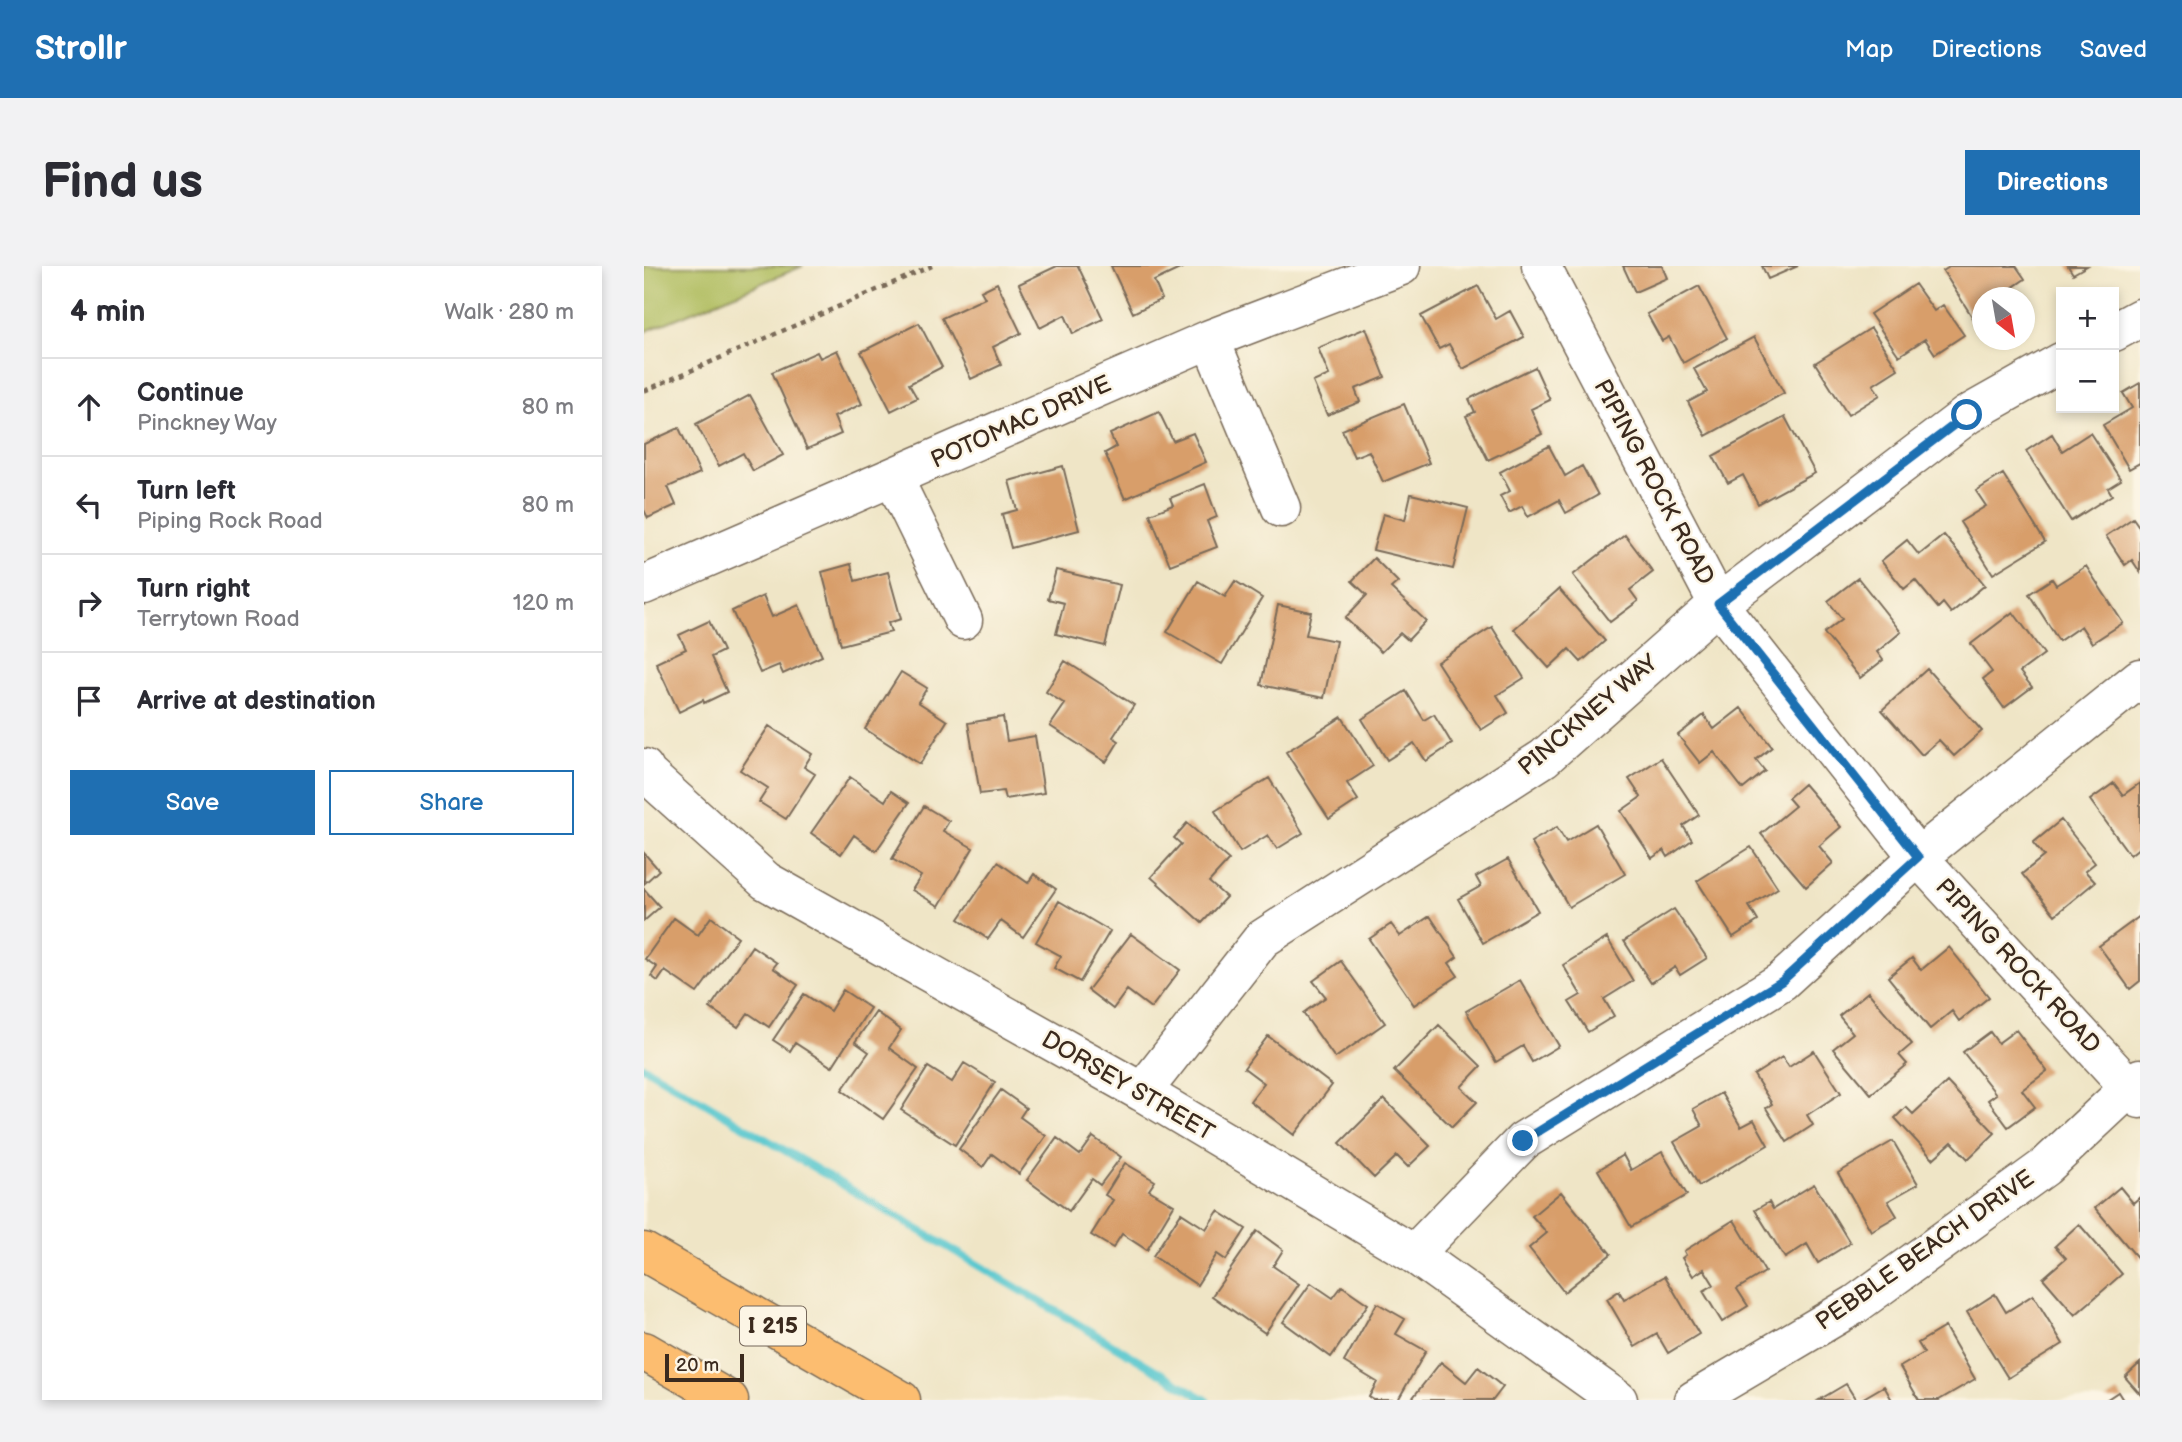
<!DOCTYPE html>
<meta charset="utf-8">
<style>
body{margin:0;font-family:"Balsamiq Sans",sans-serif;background:#f2f2f3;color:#2b2b33}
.controls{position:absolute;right:21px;top:21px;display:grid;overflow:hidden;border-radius:0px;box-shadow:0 4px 10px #0003}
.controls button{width:63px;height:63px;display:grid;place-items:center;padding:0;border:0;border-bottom:2px solid #e1e1e2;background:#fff;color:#2b2b33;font:35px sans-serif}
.compass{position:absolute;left:1328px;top:21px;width:63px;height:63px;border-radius:50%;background:#fff;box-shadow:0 4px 10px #0003;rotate:149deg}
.scale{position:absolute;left:21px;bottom:18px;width:79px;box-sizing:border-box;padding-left:7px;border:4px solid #3b2a1e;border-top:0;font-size:19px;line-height:24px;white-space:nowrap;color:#3b2a1e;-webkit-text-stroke:5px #fcf5e5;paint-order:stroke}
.stop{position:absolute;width:21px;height:21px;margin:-16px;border:5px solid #1f6fb2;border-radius:50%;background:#fff}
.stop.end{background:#1f6fb2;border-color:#fff;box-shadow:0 2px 7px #0008}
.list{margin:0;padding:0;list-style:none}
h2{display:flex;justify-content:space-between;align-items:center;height:91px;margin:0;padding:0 28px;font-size:30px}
h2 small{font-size:23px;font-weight:400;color:#7c7c81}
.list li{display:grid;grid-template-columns:46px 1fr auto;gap:21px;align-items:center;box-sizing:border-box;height:98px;padding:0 28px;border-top:2px solid #e1e1e2}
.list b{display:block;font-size:26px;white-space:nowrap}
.list p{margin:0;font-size:23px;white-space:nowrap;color:#7c7c81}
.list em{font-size:23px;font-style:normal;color:#7c7c81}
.actions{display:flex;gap:14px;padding:21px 28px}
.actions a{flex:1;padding:16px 0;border:2px solid #1f6fb2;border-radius:0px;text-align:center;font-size:24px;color:#1f6fb2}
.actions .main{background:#1f6fb2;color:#fff}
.icon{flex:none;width:38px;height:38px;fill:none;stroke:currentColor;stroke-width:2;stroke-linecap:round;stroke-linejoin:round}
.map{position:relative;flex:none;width:1496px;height:1134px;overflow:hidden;border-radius:0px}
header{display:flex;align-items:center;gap:42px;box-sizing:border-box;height:98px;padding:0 35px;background:#1f6fb2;color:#fff}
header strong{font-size:33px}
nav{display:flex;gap:38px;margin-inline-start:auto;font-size:24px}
.intro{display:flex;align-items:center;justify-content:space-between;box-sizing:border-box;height:168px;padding:0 42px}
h1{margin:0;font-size:49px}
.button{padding:18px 32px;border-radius:0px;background:#1f6fb2;color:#fff;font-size:24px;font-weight:700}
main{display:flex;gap:42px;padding:0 42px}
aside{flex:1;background:#fff;border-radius:0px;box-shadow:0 4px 10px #0003}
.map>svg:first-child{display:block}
</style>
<header>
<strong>Strollr</strong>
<nav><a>Map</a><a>Directions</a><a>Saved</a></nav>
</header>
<div class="intro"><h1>Find us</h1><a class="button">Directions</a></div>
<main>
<aside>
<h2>4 min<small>Walk · 280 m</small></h2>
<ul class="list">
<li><svg class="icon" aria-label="ahead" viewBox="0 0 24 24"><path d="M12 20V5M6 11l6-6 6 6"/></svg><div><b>Continue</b><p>Pinckney Way</p></div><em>80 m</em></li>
<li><svg class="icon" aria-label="left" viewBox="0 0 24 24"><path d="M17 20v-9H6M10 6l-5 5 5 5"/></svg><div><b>Turn left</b><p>Piping Rock Road</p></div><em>80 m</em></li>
<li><svg class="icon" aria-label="right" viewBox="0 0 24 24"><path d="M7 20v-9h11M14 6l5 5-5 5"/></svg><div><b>Turn right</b><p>Terrytown Road</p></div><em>120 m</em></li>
<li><svg class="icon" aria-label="arrive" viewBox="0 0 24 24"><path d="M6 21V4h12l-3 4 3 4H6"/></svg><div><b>Arrive at destination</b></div></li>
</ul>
<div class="actions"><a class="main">Save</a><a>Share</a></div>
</aside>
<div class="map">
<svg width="1496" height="1134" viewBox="0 0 1496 1134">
<rect width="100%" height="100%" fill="#fcf5e5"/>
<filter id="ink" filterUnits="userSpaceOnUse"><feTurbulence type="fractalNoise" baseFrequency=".0143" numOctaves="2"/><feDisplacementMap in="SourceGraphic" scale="14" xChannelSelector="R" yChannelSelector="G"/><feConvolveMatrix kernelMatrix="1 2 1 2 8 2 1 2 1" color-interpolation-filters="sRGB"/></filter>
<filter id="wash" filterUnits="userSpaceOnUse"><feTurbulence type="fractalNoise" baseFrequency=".00686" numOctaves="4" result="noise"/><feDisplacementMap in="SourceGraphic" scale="28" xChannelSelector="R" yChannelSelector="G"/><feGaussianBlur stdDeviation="1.57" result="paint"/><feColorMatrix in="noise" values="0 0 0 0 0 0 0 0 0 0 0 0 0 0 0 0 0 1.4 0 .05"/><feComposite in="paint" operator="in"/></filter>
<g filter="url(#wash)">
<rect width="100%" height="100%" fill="#efe5c6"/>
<path fill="#b0bd60" stroke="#76743f" stroke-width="2" d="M0,0H159L0,66Z"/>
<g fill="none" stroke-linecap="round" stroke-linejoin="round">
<path stroke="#5ac8cf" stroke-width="8" d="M0,801L562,1134"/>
</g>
<g id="blocks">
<path fill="#d89e6b" d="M413,0H434L459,53L429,68L421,49L396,62L375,18Z
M467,0H542L510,15L518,33L489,47Z
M979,0H1018L1023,12L991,26Z
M1118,0H1154L1124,13Z
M1307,0H1372L1381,13L1353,32H1338V62L1336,63L1299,5Z
M1424,0H1443L1429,8Z
M353,17L377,67L349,81L357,99L327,113L298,52L341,32L337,25Z
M1271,18L1290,45L1299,39L1320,69L1291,88L1281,73L1255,90L1226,48Z
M834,20L852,53L866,45L880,71L819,103L805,78L795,83L777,50Z
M1055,20L1083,72L1039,97L1025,71L1018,75L1003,48Z
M275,57L298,101L265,118L273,132L247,145L217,86Z
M722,62L741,111L711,123L716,136L683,149L669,116L685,109L674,82Z
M1227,62L1254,103L1229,119L1236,129L1204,149L1171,97Z
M1110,71L1140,127L1062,170L1044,136L1063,126L1050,103Z
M193,84L218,138L190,151L197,168L163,183L128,106L173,86L176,92Z
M891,101L906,134L887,143L898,168L844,194L822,150L831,146L825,133Z
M1496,117V197L1485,203L1459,159L1488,142L1479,127Z
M106,129L139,189L109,205L99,187L75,200L52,158Z
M760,138L785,197L739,216L725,185L710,191L698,164Z
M515,146L529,175L549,167L562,196L481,233L461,187L472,181L466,168Z
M1141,151L1171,207L1114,238L1099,209L1084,217L1069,190Z
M35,162L56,207L24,221L32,239L4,252L0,244V178Z
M1446,167L1477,214L1464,222L1468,229L1427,255L1382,185L1408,168L1418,185Z
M905,180L921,210L938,200L954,229L922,247L915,234L884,251L878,240L865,247L856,230L866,225L856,206Z
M419,200L435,264L367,282L358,248L373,244L365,215Z
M1359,208L1401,276L1349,308L1316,256L1342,240L1332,225Z
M561,218L573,251L563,255L573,281L526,299L506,248L529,239L526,232Z
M767,228L824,242L809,303L729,284L739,248L761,254Z
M1489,252L1496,262V306L1488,294L1481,299L1462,270Z
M981,269L1009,306L986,324L994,335L966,356L929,309Z
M1300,269L1341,319L1307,347L1299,337L1294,342L1271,314L1260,323L1237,295L1263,274L1275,289Z
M730,292L754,316L747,322L782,355L764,374L756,367L737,386L701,352L723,329L708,315Z
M207,298L211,315L244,306L257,353L244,357L247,366L197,379L178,306Z
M1442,300L1479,357L1448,377L1437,360L1415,375L1385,328L1408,313L1412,319Z
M412,304L476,319L461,380L412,368L420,337L404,333Z
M1214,312L1257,366L1233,386L1239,394L1216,412L1180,367L1198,353L1184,335Z
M554,315L581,331L591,315L618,332L578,398L523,366Z
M915,323L961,375L937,396L925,383L905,402L870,363Z
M119,330L128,351L155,339L178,390L139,408L135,399L116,407L88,345Z
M634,339L667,346L662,369L692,375L680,432L617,419Z
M1369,346L1400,388L1376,406L1388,421L1360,442L1339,413L1348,406L1327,378Z
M65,355L79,385L67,391L83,426L60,437L59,434L35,446L12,397L42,383L35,369Z
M848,361L880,412L853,429L864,447L837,464L793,396Z
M421,395L490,439L469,471L475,475L462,496L406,460L421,438L402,426Z
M1283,403L1338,465L1310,490L1295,474L1278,489L1238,444Z
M257,406L283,422L274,436L303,455L276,498L221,463Z
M762,425L780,454L790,448L808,478L782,495L770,477L743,494L718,453Z
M1097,442L1128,481L1112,494L1121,505L1099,523L1070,486L1056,497L1034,469L1060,449L1070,463Z
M359,451L363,475L391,470L400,527L361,533L359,525L336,528L324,457Z
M698,451L729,500L703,517L714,534L685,553L642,486Z
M125,460L168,488L160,501L171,508L142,553L115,536L124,522L96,504Z
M1017,492L1055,549L1039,560L1048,574L1024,591L1020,584L1008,592L977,545L997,531L985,513Z
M206,511L241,535L247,525L265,537L232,585L210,569L197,588L167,567Z
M625,512L659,567L633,583L624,569L596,586L571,545Z
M1470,517L1479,529L1496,517V581L1486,589L1446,534Z
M1160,518L1197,561L1175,580L1189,597L1162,621L1117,568L1151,540L1144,532Z
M280,540L305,555L299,565L329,582L295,640L268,624L277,610L248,593Z
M1417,554L1451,597L1441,605L1451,616L1411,649L1378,608L1400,590L1389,577Z
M543,557L585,594L565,616L582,631L558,657L507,611L537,578L530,572Z
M952,558L981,608L925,641L887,576L913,561L922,576Z
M1107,581L1134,622L1105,640L1114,655L1089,671L1053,615Z
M0,587L15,604L0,618Z
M864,593L894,645L839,677L814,633L837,620L832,611Z
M354,596L384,617L390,608L412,623L379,671L357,655L344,673L315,653Z
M0,623L16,641L0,655Z
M415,635L466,665L436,716L410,702L417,690L392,676Z
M1030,643L1063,692L1036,709L1031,701L1007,717L980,675Z
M786,650L813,691L805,697L814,710L770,739L725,673L747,658L756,670Z
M1496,650V715L1486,723L1455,680Z
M67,651L94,671L53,727L21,705L14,715L7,710L13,701L1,693L30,652L54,669Z
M487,668L536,704L507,742L483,724L469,743L444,724Z
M963,672L989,715L960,733L970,750L944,766L925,736L937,729L919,699Z
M108,680L133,697L129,702L154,719L125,761L104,747L94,761L66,742Z
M1305,681L1345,731L1315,755L1308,745L1286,763L1244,711L1268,692L1277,704Z
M697,695L741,757L691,792L659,747L682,731L669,715Z
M876,714L915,780L888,796L879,780L852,796L822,745Z
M199,724L226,742L188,801L151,777L146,785L129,774L160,728L186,745Z
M1224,726L1268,778L1255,789L1263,798L1227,828L1189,783L1209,767L1195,750Z
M232,746L257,764L245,782L274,803L239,853L198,824L225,786L211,776Z
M795,759L837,800L817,821L833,836L808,861L750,805Z
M1372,764L1403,805L1378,824L1391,841L1364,861L1344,834L1352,828L1319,786L1346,766L1354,777Z
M624,770L688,819L650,869L606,835L620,817L600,802Z
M1170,785L1197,827L1163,849L1169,859L1143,876L1122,842L1128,838L1110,809L1138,791L1145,801Z
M320,797L351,816L311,879L257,844L284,801L308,816Z
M1303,816L1351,867L1324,893L1308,876L1289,893L1251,852L1262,841L1269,848Z
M357,824L382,842L376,851L402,870L375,908L348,888L339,901L315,883Z
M1077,827L1097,861L1110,854L1124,879L1055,920L1030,876L1058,860L1049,843Z
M740,833L786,880L764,901L753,890L730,912L696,877Z
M449,871L477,891L456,919L448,913L425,945L383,914L413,872L436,889Z
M1249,875L1274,918L1244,935L1253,950L1227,965L1194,907Z
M1018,886L1043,929L987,961L954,904L979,889L987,904Z
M481,897L511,915L505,924L530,939L503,984L478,968L469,982L447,969L469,934L461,929Z
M1170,918L1206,977L1174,997L1163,978L1141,992L1111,944L1125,936L1129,943Z
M1476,921L1489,937L1496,931V995L1451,942Z
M917,926L967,988L920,1026L885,982L903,967L888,950Z
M574,945L602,963L582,994L573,988L553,1019L509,990L537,947L562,963Z
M1090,954L1121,1006L1093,1023L1104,1040L1078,1056L1059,1025L1070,1019L1060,1003L1049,1010L1038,992L1042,989L1040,985Z
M1435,958L1478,1008L1431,1049L1399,1012L1422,992L1411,980Z
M613,965L639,984L629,1000L655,1018L621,1067L568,1030Z
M1021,1010L1055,1068L1024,1087L1013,1068L991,1081L963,1033L975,1025L980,1034Z
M667,1017L689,1032L698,1020L724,1038L687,1091L639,1056Z
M1351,1028L1362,1046L1389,1029L1419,1078L1364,1112L1323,1046Z
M733,1037L761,1053L752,1068L782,1085L754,1134H730L725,1131L733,1116L700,1096Z
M1301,1061L1331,1113L1295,1134H1275L1256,1101L1280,1087L1274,1077Z
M797,1096L822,1116L834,1101L859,1121L849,1134H767Z
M1496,1097V1128L1481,1111Z
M1202,1118L1212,1134H1175Z
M1240,1120L1248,1134H1216Z
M1474,1126L1479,1134H1462Z"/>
</g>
</g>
<g filter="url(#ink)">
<use href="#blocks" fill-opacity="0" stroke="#7a6b59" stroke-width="2"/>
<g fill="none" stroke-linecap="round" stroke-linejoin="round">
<g stroke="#7a6b59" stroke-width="41">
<path id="minor" d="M897,0L1074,338L1274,591L1496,833
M1470,66L1496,52
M566,73L637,242
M249,211L319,354
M0,319L566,73L757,0
M0,502L3,508L122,615L498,826L770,988L974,1134
M498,826L618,673L900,492L1074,338L1323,149L1417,96
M770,988L879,875L1138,715L1274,591L1496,412
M1050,1134L1212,1038L1401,901L1496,812"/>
</g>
<g stroke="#7a6b59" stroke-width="41">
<path id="highway" d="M0,986L257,1134
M0,1085L85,1134"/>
</g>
<path stroke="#7a6b59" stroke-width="4.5" stroke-dasharray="5 5" stroke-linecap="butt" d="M0,125L288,0"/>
<use href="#minor" stroke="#fff" stroke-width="38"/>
<use href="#highway" stroke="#fcbd6f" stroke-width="38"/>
</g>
</g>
<g fill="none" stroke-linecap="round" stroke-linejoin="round" filter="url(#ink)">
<path stroke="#1f6fb2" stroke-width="9" d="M879,875L1138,715L1274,591L1074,338L1323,149"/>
</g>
<g text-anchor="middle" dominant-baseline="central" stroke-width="5" stroke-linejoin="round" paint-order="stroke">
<rect fill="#fcf5e5" stroke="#75675a" stroke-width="2" x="96" y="1040.5" width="66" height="39" rx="5"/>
<g font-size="23" font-weight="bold" fill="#3b2a1e">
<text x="129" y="1060">I 215</text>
</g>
<g font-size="24" fill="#3b2a1e" stroke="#fcf5e5">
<text transform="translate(377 156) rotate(-24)">POTOMAC DRIVE</text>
<text transform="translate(1010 216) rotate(62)">PIPING ROCK ROAD</text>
<text transform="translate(944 449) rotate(-40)">PINCKNEY WAY</text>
<text transform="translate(1374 700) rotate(47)">PIPING ROCK ROAD</text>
<text transform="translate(484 820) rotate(30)">DORSEY STREET</text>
<text transform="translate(1281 984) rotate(-35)">PEBBLE BEACH DRIVE</text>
</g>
</g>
</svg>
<div class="controls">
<button>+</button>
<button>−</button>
</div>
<svg class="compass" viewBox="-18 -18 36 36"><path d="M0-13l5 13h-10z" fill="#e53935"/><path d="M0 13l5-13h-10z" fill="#7c7c81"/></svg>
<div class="scale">20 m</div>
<div class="stop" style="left:1323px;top:149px"></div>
<div class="stop end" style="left:879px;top:875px"></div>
</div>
</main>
